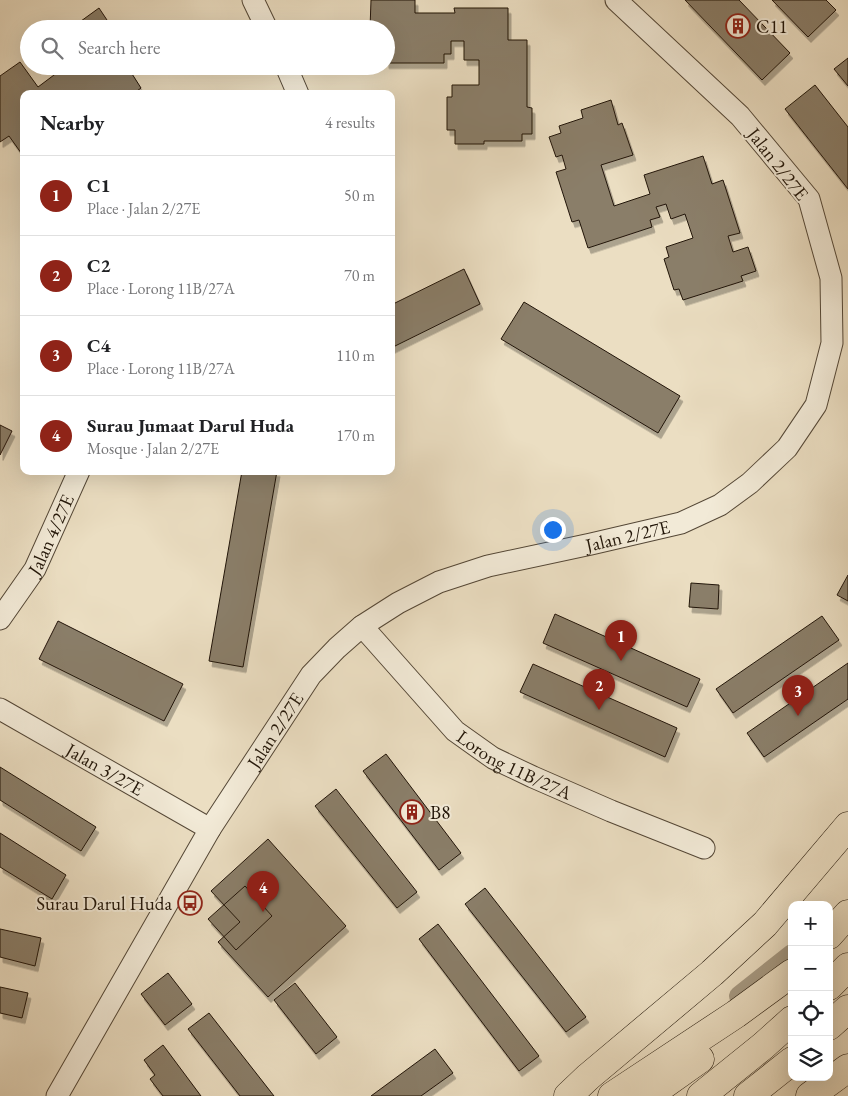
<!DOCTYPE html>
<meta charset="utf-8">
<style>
body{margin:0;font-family:"EB Garamond",serif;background:#f2f2f2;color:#202124}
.controls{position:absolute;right:15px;bottom:15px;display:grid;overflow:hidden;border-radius:10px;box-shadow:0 5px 20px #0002}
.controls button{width:45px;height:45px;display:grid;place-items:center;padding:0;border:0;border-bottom:1px solid #e0e0e0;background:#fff;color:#202124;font:25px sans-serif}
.you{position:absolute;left:552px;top:529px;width:18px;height:18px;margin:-12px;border:4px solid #fff;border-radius:50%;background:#1a73e8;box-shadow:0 0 0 8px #1a73e833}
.badge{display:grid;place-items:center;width:32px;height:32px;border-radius:50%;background:#8f2418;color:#fff;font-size:16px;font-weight:700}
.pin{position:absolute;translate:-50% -41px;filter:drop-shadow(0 1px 2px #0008)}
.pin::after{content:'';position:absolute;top:26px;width:18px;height:15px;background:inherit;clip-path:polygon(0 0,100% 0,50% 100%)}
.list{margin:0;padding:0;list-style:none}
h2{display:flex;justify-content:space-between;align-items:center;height:65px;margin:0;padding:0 20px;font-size:21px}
h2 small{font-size:16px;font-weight:400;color:#757577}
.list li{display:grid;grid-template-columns:32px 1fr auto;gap:15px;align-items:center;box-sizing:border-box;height:80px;padding:0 20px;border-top:1px solid #e0e0e0}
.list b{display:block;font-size:19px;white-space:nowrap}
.list p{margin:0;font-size:16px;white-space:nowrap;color:#757577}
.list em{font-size:16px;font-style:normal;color:#757577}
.icon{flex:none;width:28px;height:28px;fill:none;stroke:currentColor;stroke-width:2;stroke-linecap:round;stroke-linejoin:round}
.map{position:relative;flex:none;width:848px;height:1096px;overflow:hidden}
.search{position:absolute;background:#fff;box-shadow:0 5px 20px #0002;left:20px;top:20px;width:375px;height:55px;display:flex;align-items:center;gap:12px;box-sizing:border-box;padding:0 18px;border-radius:28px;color:#757577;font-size:19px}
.panel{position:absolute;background:#fff;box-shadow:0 5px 20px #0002;left:20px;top:90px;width:375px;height:385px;border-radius:10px}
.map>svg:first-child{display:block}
</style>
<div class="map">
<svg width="848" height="1096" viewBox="0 0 848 1096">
<defs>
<filter id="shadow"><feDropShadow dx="3" dy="5.5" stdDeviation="0" flood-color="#0004"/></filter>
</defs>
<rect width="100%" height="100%" fill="#ebdec2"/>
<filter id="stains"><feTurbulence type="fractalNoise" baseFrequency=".004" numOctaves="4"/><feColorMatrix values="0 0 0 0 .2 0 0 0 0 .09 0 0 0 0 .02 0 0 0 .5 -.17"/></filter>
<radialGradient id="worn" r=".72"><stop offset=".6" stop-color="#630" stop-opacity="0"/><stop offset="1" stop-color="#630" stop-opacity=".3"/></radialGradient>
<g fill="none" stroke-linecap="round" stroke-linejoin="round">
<path stroke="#a69a83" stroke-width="20" d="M739,996L792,954"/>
</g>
<path fill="#8a7e69" stroke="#211508" filter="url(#shadow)" d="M371,0H415V13H455L454,8H508V40H527V107L532,108V134H522V141H484V144H455V130H447V97H452V85H479V60H464V41H451V54H444V63H386V29H370Z
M685,0H739L790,53L762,80Z
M772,0H826L836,10L808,37Z
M99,8L113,29H70Z
M848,58V86L834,69Z
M20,62L38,87L66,66H127L141,88L133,94H24V157L9,136L0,142V76Z
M815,85L848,127V189L785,109Z
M611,100L618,125L622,123L633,155L601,165L614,206L650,194L644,175L703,156L712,184L723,180L740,233L728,236L733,252L748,247L756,271L741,276L743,281L683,300L679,289L674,290L664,259L669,257L666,247L693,238L685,214L671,219L666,204L656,207L660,217L650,220L652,227L588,248L579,220L572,222L556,172L566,169L562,155L556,157L549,137L561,133L559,126L583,118L581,110Z
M464,269L480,304L391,348V305Z
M524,302L680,396L658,433L501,339Z
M0,425L12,431L0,455Z
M242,471H277L243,667L209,661Z
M848,575V601L837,595Z
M691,583L719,585L718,609L689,607Z
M555,614L700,679L687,707L543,643Z
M822,616L839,640L733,713L716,689Z
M58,621L183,684L164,721L39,659Z
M848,663V699L764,757L747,733Z
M533,664L677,728L665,757L520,692Z
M386,754L461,853L439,870L363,771Z
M0,767L96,827L81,851L0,800Z
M336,789L417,892L397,908L315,806Z
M0,833L66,875L52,899L0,867Z
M268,839L346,926L268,997L218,942L240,922L211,891Z
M245,886L272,916L236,950L208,919Z
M485,888L586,1017L566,1032L465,904Z
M438,924L539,1056L519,1071L419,939Z
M0,929L41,938L35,966L0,957Z
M168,973L192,1004L165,1025L141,994Z
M295,983L337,1037L316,1054L274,1000Z
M0,987L28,993L22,1018L0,1013Z
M209,1013L274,1096H240L188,1029Z
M163,1045L201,1096H163L150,1079L155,1075L144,1060Z
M435,1049L453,1073L421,1096H371Z"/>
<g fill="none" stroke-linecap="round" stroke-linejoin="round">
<g stroke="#544736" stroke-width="23">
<g id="minor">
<path d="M253,0L267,29"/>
<path d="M286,66L298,94"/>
<path id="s1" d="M0,619L35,569L79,471"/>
<path id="s2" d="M362,626L455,731L493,758L533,777L611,811L704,848"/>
<path id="s3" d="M0,709L210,829"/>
<path id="s4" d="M57,1096L210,829L311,675L337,648L362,626L398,603L439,582L488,566L591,544L681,523L720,505L750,483L787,448L816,405L832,343L831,278L809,199L740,116L616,0"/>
</g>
</g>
<g stroke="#211508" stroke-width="29">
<path id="motorway" d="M829,935L848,914
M829,986L848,967
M829,1026L848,1009
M568,1096L588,1077L712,973L765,924L848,826
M612,1096L736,1014L792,973
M648,1096L700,1059
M701,1096L763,1046L792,1020
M748,1096L792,1061
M810,1096L848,1068"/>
</g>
<use href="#minor" stroke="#f2ead7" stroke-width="21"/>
<use href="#motorway" stroke="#ebdec2" stroke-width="28"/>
</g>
<defs>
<g id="building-ring" transform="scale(1.25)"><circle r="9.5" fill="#f2ead7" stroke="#8f2418" stroke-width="1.5"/><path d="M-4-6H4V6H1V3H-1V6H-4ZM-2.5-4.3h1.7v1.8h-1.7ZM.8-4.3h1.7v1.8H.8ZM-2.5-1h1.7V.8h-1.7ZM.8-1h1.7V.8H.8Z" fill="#8f2418"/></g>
<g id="bus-ring" transform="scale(1.25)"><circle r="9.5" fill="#f2ead7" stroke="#8f2418" stroke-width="1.5"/><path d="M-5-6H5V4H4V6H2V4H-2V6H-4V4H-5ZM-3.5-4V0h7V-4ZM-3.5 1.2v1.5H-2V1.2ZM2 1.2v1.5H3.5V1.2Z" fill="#8f2418"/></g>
</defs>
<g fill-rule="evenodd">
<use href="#building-ring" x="738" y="26"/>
<use href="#building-ring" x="412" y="812"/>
<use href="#bus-ring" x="190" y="903"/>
</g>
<g text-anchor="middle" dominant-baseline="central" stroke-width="4" stroke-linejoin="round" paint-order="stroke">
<g font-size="19" fill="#211508" stroke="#f2ead7" text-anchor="start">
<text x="756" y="26">C11</text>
<text x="430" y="812">B8</text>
<text x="172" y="903" text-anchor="end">Surau Darul Huda</text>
</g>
<g font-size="19" fill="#211508" stroke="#f2ead7">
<text transform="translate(778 164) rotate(52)">Jalan 2/27E</text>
<text stroke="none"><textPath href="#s1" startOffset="99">Jalan 4/27E</textPath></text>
<text stroke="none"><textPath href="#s4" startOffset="846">Jalan 2/27E</textPath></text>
<text stroke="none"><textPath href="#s4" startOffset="426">Jalan 2/27E</textPath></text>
<text stroke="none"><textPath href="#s2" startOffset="209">Lorong 11B/27A</textPath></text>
<text stroke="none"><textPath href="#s3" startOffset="121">Jalan 3/27E</textPath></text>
</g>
</g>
<rect width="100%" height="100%" filter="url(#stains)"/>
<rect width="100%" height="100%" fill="url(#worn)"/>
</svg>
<div class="controls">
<button>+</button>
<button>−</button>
<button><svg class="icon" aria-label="locate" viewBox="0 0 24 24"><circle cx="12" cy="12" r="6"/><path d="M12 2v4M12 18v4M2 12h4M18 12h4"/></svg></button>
<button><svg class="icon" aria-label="layers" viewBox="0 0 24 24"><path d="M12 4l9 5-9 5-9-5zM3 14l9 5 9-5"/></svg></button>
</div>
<div class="you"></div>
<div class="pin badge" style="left:621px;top:661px">1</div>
<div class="pin badge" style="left:599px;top:710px">2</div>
<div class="pin badge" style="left:798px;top:716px">3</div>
<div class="pin badge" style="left:263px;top:912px">4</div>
<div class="search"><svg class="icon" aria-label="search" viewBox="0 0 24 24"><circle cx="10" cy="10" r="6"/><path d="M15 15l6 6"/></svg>Search here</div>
<section class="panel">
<h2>Nearby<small>4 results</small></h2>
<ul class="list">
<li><span class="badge">1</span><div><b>C1</b><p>Place · Jalan 2/27E</p></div><em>50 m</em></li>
<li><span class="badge">2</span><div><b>C2</b><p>Place · Lorong 11B/27A</p></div><em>70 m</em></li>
<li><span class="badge">3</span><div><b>C4</b><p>Place · Lorong 11B/27A</p></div><em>110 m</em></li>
<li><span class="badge">4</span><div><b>Surau Jumaat Darul Huda</b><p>Mosque · Jalan 2/27E</p></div><em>170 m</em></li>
</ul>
</section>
</div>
